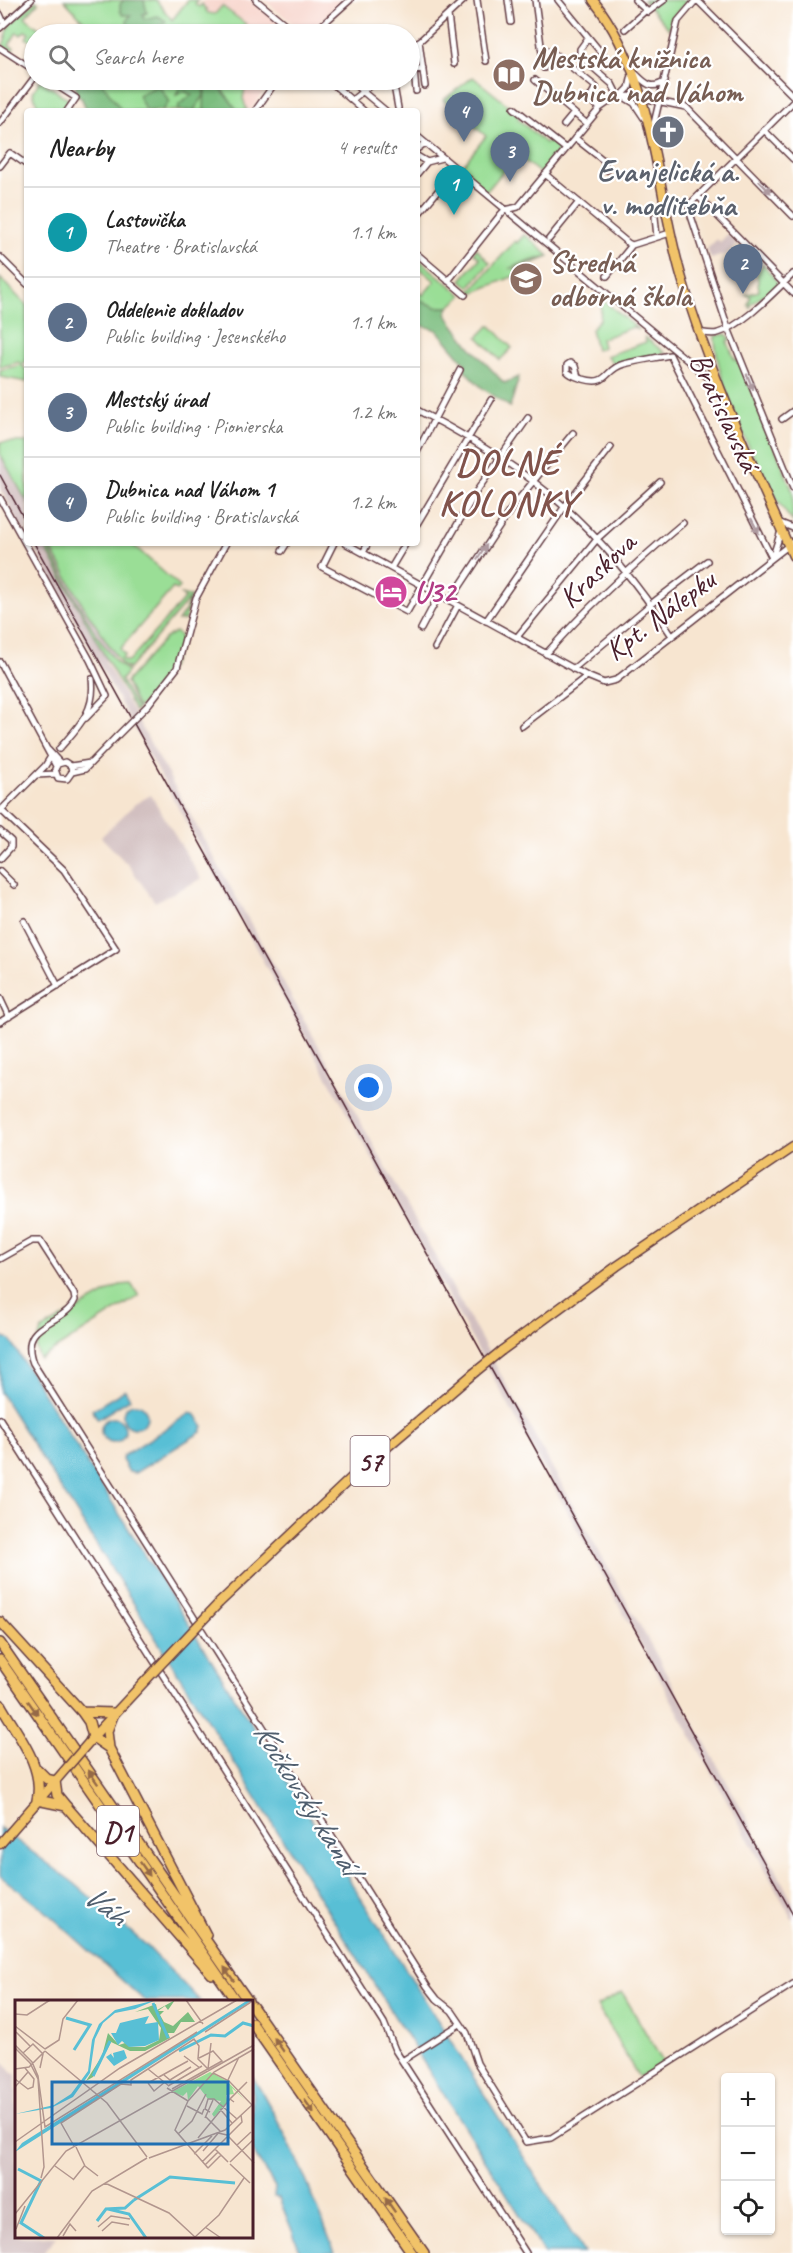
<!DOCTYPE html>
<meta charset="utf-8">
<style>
body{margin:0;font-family:Caveat,sans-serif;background:#f2f2f2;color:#222}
.controls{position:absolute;right:18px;bottom:18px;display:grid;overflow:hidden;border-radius:6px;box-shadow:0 2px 4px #0004}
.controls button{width:54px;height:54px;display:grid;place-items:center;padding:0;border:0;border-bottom:2px solid #e0e0e0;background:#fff;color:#222;font:30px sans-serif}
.you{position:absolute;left:369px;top:1088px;width:21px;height:21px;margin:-15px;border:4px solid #fff;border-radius:50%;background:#1a73e8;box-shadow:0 0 0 9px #1a73e833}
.badge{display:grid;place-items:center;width:39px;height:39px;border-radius:50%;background:#1a73e8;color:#fff;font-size:20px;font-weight:700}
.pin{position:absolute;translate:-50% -50px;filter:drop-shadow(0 2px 3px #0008)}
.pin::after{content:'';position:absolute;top:32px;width:21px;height:18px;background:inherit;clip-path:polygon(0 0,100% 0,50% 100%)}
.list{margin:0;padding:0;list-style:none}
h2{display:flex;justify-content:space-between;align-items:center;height:78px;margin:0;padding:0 24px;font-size:26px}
h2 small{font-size:20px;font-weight:400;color:#767676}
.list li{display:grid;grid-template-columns:39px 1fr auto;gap:18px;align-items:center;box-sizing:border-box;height:90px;padding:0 24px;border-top:2px solid #e0e0e0}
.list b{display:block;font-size:22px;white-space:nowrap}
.list p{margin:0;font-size:20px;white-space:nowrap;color:#767676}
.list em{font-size:20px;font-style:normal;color:#767676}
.icon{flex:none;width:33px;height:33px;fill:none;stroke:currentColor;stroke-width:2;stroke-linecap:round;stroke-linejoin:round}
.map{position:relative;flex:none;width:793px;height:2253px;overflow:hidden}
.search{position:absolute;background:#fff;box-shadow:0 2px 4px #0004;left:24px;top:24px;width:396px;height:66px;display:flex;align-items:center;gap:15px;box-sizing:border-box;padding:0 21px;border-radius:33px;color:#767676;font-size:22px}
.panel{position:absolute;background:#fff;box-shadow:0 2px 4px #0004;left:24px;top:108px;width:396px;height:438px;border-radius:6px}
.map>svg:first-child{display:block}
</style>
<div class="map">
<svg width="793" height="2253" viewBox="0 0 793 2253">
<rect width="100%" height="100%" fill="#fff"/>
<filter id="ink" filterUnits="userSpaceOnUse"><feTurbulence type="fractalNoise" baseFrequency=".0167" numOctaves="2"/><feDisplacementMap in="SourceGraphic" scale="12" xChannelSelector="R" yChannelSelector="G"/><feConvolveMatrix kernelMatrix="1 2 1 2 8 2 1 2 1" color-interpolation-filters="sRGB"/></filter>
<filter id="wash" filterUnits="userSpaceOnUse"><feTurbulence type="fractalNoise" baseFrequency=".008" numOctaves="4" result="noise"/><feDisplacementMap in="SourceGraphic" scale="24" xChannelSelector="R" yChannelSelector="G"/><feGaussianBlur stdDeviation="1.35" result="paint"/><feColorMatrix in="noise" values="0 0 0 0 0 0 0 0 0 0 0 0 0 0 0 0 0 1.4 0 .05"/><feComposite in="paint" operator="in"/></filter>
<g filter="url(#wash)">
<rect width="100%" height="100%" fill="#f7e5d0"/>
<path fill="#f7d1c7" d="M205,0H251L292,34H184L180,30Z
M264,0H344L306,34Z
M221,80H272L250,111Z"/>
<path fill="#d2bfc0" d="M728,234L737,244L726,254L711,259L707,249L717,239L720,242Z
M0,444L27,493V535L15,517L0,486Z
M32,543H55L119,653L105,661L779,1876L793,1903V1920Z
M151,795L201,879L155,902L129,866L101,837L135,804Z
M0,2060L16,2075V2236L57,2237L42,2253H0Z"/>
<path fill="#9ade96" stroke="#727e60" stroke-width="1.5" d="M64,0H156L172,20L188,0H198L195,4L199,7L202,4L208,13L215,14L222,6L246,24L237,34H91L93,31Z
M643,0H688L671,19L669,29Z
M36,1L38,3L25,17L46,34H34V44L26,38L29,33L25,31L21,35L17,32L9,45L14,48L11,52L3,46L10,24Z
M473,77L519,114L518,119L545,143L550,140L561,149L541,174L517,155L486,192L459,170L486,136L443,100Z
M40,80L72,102L66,111H39L33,92Z
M71,80H247L243,98L247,111H87L82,99L76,94V83Z
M524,235L528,237L549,256V257L528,265L527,262L548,256L509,269L525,262L527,266L515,269L517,275L467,295L515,241L517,243Z
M476,248L490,263L469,287L461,280L480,258L474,253Z
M417,258L462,295L461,297L449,307H436L417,299V290L423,295L435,281L417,266Z
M763,264L779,284L750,305L751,309L748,305L751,296L745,295L759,291L757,274Z
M0,278L27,306V360L22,365L27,371V382L0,377V370L21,365L19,362L0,367Z
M602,299L639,330L633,327L601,339L603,347L596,350L591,329L600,319Z
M490,325L512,348L500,360L478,337Z
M726,334L731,339L727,341L735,360L739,359L793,492V522C763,486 715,383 715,336Z
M645,337L665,353L615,365L606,356L646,342Z
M0,442H27V502L0,454Z
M43,543H46C60,569 105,661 128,671L121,680L137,709L135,711Z
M48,543H131L180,587L177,590L173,588L120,649L125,655L122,658L125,661H129L185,598L181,595L191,596L185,620L178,621L185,611L189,599L129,669L122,665L87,612Z
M175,632L181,636C176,667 160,687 138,708L126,682L165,638Z
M131,1284L139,1296L40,1359L36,1348L41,1330L120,1285Z
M622,1992L664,2064L639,2078L597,2006Z"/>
<path fill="#7bbd7f" stroke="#626e55" stroke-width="1.5" d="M124,0H144L147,13L143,14L144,19L158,16L166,21L149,34H139L128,28L127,20L131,15H123L120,11V4Z
M71,80H100L122,111H87L82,99L76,94V83Z
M183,80H203L204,96L193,111H178L179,105L192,95L184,91L176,95Z
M205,80H215L238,111H204Z
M159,85L169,102L162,111H146L138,95Z
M417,299L436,307H449L446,314L469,345L504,383L519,377L510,407L481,387L465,371V363L437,330L417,324Z"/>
<path fill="#58bfd5" stroke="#516f80" stroke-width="1.5" d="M0,1335L10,1340L584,2253H544L0,1392Z
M125,1390L130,1399L98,1419L92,1410Z
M123 1416a12 12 0 1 1 24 0a12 12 0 1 1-24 0Z
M190,1413L196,1415L203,1426L201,1432L135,1473L129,1472L122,1460L123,1456Z
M101 1430a12 12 0 1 1 24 0a12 12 0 1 1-24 0Z
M0,1828L74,1883L146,1945L200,2001H145L42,1908L0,1876Z
M252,2076C287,2131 312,2192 335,2253H301L279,2198L274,2197L275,2187L252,2150Z"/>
</g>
<g filter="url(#ink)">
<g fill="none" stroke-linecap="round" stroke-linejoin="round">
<g stroke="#643d44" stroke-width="8">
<path id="minor" d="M256,0L297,34
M477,0L486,61
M508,0L511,22
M535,0L544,68
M558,0L603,55L592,67
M635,0L648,12L664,0
M697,0L793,96
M0,14L4,23
M448,15L454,64
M0,28L31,0
M625,29L645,11
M312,34L350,0
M588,38L580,49V56L612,84L618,96
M419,41L425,86
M541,47L556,55L596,87L589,99L600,108
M0,48L34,70
M410,50L464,0
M636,74C645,83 652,91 665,81
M48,80L76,98L67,111
M349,80L386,111
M393,80L398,108
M535,80L587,124
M333,84L364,111
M416,91L414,70L423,68
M622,95L629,88L632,75
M624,97L634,103L644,118
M352,100L377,80
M793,102L703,191L691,203L689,210L728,328L793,488
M514,108L566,149
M255,111L277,80
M0,123L34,78
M564,125L574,113
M764,130L793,159
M652,132L678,21L696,0
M417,136L717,385
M575,138L603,160L607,170
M417,149L425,143
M417,156L427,162
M0,166L10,153L27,165
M417,174L427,162L442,158
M545,174L628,243L632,245L670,233
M698,196L793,293
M417,216L456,169
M655,217L657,237
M549,239L579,202
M417,254L465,295
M0,257L27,284
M607,276L632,245
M448,281L501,214L505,210L518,207L600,108L616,97L633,96L686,107L793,216
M699,332C705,333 712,335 718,333C743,326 775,291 793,274
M670,355L772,558
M578,377L575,366L570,363L567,365V371C571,376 577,377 583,379C609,387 604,369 624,364C639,360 655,358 670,355
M417,410C533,469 600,526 672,636
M782,419L793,411
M417,452L460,370
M0,498L90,660L107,696L86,718
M778,522L793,528
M417,524L491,400
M334,543L322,567L407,612L476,492L528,418
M345,543L587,676L604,683L616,680L793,542
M282,551L287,543
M363,553L368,543
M773,556L781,531
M391,568L406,543
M450,601L513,506L573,433
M486,621L565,506L611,447
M421,629L439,595
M517,637L598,538L660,482
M435,648L458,605
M546,654C589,605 634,564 683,523
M0,662L56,766
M573,669L651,604L707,561
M148,705L177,668L196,598L226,543
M522,726L587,676
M59,749C78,727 96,711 92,679
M48,750L60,763
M71,766L90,763
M72,772L71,766L65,762L58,764L55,769L58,778L67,779L72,772L85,769L116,737
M37,775L55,774
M0,811L45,766L50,758
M0,831L11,841V847L0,859
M0,871L14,885
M24,921L58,986
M0,998L9,1017
M0,1022L116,949L64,870L1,810
M0,1259L32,1241H40L74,1294L75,1300C64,1326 17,1321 33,1363L427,1986L437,1999L452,2011L467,2033L477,2063L526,2142L551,2138L793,1984
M0,1419L384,2023L395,2050L526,2253
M402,2061L460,2024"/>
</g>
<g stroke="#643d44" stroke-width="11">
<path id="primary" d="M593,0C657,81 654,187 683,282C711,377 753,466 793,556
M501,1351L617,1266L793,1147
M219,1603L350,1479L474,1373
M90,1740L147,1679
M0,1844L57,1779"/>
</g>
<g stroke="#643d44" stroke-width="12">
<path id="motorway" d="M0,1622L82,1712L89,1722L93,1737L109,1748
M0,1643L248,2001
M0,1660L236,2001
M0,1704C16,1733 45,1766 37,1800L66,1806
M82,1712L114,1713
M114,1713L107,1731L109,1748L206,1935
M37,1769L47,1779L55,1781L57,1795L66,1806L212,1974
M252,2006L424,2253
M252,2023L412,2253"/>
</g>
<use href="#minor" stroke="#fff" stroke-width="5"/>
<use href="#primary" stroke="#f1c369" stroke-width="8"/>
<use href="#motorway" stroke="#f1c369" stroke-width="9"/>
<path stroke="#4a1f2b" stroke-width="1.5" d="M0,475L27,524
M34,543L793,1915"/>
<g stroke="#643d44" stroke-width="8" stroke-linecap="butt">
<path id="minor-bridge" d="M116,737L148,705"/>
</g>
<g stroke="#643d44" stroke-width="11" stroke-linecap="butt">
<path id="primary-bridge" d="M474,1373L501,1351
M147,1679L219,1603
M58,1778L90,1741"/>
</g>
<use href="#minor-bridge" stroke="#fff" stroke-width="5"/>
<use href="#primary-bridge" stroke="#f1c369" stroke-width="8"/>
</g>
<defs><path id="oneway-solid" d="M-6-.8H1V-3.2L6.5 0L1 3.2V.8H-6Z" transform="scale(1.5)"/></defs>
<g fill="#ae9aa0">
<use href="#oneway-solid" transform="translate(765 187) rotate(46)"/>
<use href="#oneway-solid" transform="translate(750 382) rotate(68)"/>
<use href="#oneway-solid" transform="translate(755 526) rotate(63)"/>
<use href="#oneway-solid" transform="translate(482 552) rotate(-57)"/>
</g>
<g fill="#956947">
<use href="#oneway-solid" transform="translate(33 1708) rotate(55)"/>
<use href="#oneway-solid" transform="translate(93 1777) rotate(-125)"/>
<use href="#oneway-solid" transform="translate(145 1869) rotate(55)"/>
<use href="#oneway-solid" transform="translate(229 1974) rotate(-125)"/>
<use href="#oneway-solid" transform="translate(279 2045) rotate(-125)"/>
<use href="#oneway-solid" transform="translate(309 2106) rotate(55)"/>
<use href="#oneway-solid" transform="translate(390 2205) rotate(-125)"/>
</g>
</g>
<defs>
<g id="library-disc" transform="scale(1.725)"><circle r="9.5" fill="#8d6e63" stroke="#fff"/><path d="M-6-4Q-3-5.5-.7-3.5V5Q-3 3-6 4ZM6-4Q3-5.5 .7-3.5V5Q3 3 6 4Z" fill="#fff"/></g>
<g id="church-disc" transform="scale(1.725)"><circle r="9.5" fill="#6b7280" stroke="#fff"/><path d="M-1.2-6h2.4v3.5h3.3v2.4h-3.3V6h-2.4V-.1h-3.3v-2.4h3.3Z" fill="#fff"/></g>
<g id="school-disc" transform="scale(1.725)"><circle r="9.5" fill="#8d6e63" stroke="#fff"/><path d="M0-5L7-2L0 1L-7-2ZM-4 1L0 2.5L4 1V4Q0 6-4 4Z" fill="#fff"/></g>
<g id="hotel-disc" transform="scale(1.725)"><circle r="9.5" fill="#d1479c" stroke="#fff"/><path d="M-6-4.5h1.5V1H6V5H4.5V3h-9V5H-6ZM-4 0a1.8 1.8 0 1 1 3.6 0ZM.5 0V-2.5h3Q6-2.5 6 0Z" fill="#fff"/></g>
</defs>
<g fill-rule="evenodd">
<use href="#library-disc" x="509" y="75"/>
<use href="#church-disc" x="668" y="132"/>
<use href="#school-disc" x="526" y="279"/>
<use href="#hotel-disc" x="391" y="592"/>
</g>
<g text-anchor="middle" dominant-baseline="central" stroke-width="4.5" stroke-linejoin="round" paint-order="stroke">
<g fill="#fff" stroke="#80626b" stroke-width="1.5">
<rect x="350.5" y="1436" width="39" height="50" rx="4.5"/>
<rect x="97" y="1806" width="42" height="50" rx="4.5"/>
</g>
<g font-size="28" font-weight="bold" fill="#4a1f2b">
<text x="370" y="1461">57</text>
<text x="118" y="1831">D1</text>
</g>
<g font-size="30" font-weight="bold" fill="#785e54" stroke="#fff" text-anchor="start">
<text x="532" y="58">Mestská knižnica<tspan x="532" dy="34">Dubnica nad Váhom</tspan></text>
<text x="549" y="262">Stredná<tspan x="549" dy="34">odborná škola</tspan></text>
</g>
<g font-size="30" font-weight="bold" fill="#5b616d" stroke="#fff">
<text x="668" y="171">Evanjelická a.<tspan x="668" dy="34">v. modlitebňa</tspan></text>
</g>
<g font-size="30" fill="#4a1f2b" stroke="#fff">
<text transform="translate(725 412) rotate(65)">Bratislavská</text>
<text transform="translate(597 570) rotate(-44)">Kraskova</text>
<text transform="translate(660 615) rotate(-37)">Kpt. Nálepku</text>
</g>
<g font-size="30" font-weight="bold" fill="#b23c85" stroke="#fff" text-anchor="start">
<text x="414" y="592">U32</text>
</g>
<g font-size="32" font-style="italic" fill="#505f6f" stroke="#fff">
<text transform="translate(307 1798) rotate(58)">Kočkovský kanál</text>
<text transform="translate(106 1905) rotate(39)">Váh</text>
</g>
<g font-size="36" font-weight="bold" letter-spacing="1.5" fill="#81534b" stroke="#fff">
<text x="508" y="462">DOLNÉ<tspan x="508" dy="41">KOLONKY</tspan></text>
</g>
</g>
<g transform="translate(15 2000)">
<rect width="238" height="238" fill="#f7e5d0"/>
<path d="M195,72L212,81L229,99L217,88L219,94L211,95L212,100L215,99L199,117L197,114L206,101L193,99L183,86L173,100L172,92L168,96L157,92Z" fill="#9ade96"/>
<path d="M160,0L153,10L150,6L143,11H149L145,15L149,22L158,26L173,12L180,22H166L159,33H153L155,38L130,51H115L96,42L78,77L71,81L87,56L93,33L104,45L110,43L113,32L114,47H130L144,40L146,28L133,9L120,12L141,4L142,10Z" fill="#7bbd7f"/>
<path d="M141,0L120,9L100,13L88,23L80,39L75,73L58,97L36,108L0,114L39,105L56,94L73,71L77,40L84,24L100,10ZM233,0H238L0,152L7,143ZM134,16L130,24L143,22L144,40L130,46L114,47L107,41L103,45L96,33H101L105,23ZM109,50L112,58L99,66L91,57L97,53L96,54L99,58L98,53Z" fill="#58bfd5"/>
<path fill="none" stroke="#58bfd5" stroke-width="3" d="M138,3L153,38M51,18L75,25L59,50M164,51L196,35L210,36L228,23L239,26M78,76L95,41M3,169L26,181L6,223L29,238M119,200L155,177L220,183M93,209L114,214L131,238M82,221L91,209L110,208L119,200"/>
<path fill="none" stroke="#b2968e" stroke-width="1.5" d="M171,0L188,24M0,14L12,15L35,0M0,26L30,49M1,32L15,46M190,32L239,0M0,45L17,62L23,76L30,127L182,32M0,48L15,63L23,79L29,167L26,178M30,49L44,40L48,19L63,0M30,51L92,103L132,157M8,53L18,44L28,54L25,68M169,56L185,68M0,69L14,67L30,51M133,69L154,86M193,69L196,43M198,73L214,81L237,105M149,75L155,80L176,67M0,79L13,89L18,87L19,79L10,68M212,82L224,57M133,83L173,61M133,83L139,91L150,82M153,86L187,66M0,87L13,72M152,88L173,101L199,72L239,49M157,89L207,61L198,51L184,58M173,101L160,130L193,168M219,102L215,99L232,82M172,106L187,114L189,109M205,109L217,123M195,112L190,109L193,99H199L222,119M190,118L198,100M203,133L212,135L239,163M163,134L177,121L191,94M183,138L215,99M0,142L105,68L222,0M222,145L236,132M59,146L46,123L106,84L116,85V80L179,39L184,46L183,59L194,70M61,147L70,166L83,176M200,149L213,162M188,151L205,131L191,117M179,154L197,136M134,158L210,130L237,105M187,162L227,122L226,115M215,162L239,139M215,164L235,183M190,165L203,152M40,166L58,179M193,168L206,155M58,180L70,165M90,183L154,213L180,237M0,214L51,151L239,45M83,227L96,216L115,219M190,227L206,238M1,229L10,206M87,231L97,222L114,225M48,236L55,224L61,231M180,237L204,215L229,178M42,238L77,191L132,158"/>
<path fill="#1f6fb2" fill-opacity="0.15" stroke="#1f6fb2" stroke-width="3" d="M37,82H213V144H37Z"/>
<rect width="238" height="238" fill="none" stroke="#4a1f2b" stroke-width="3"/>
</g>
</svg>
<div class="controls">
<button>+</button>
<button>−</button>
<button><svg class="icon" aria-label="locate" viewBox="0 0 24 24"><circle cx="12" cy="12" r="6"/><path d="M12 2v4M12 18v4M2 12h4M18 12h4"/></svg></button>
</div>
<div class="you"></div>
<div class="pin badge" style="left:454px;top:215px;background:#0f9aa8">1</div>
<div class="pin badge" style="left:743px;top:294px;background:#5c6f8a">2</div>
<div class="pin badge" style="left:510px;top:182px;background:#5c6f8a">3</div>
<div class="pin badge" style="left:464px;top:142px;background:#5c6f8a">4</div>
<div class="search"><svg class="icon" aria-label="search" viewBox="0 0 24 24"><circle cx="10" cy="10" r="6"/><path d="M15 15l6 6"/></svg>Search here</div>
<section class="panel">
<h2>Nearby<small>4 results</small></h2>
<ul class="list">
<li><span class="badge" style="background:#0f9aa8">1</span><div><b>Lastovička</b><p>Theatre · Bratislavská</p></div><em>1.1 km</em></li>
<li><span class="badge" style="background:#5c6f8a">2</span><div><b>Oddelenie dokladov</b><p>Public building · Jesenského</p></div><em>1.1 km</em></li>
<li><span class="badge" style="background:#5c6f8a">3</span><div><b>Mestský úrad</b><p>Public building · Pionierska</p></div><em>1.2 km</em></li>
<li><span class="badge" style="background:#5c6f8a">4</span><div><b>Dubnica nad Váhom 1</b><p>Public building · Bratislavská</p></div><em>1.2 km</em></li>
</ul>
</section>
</div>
